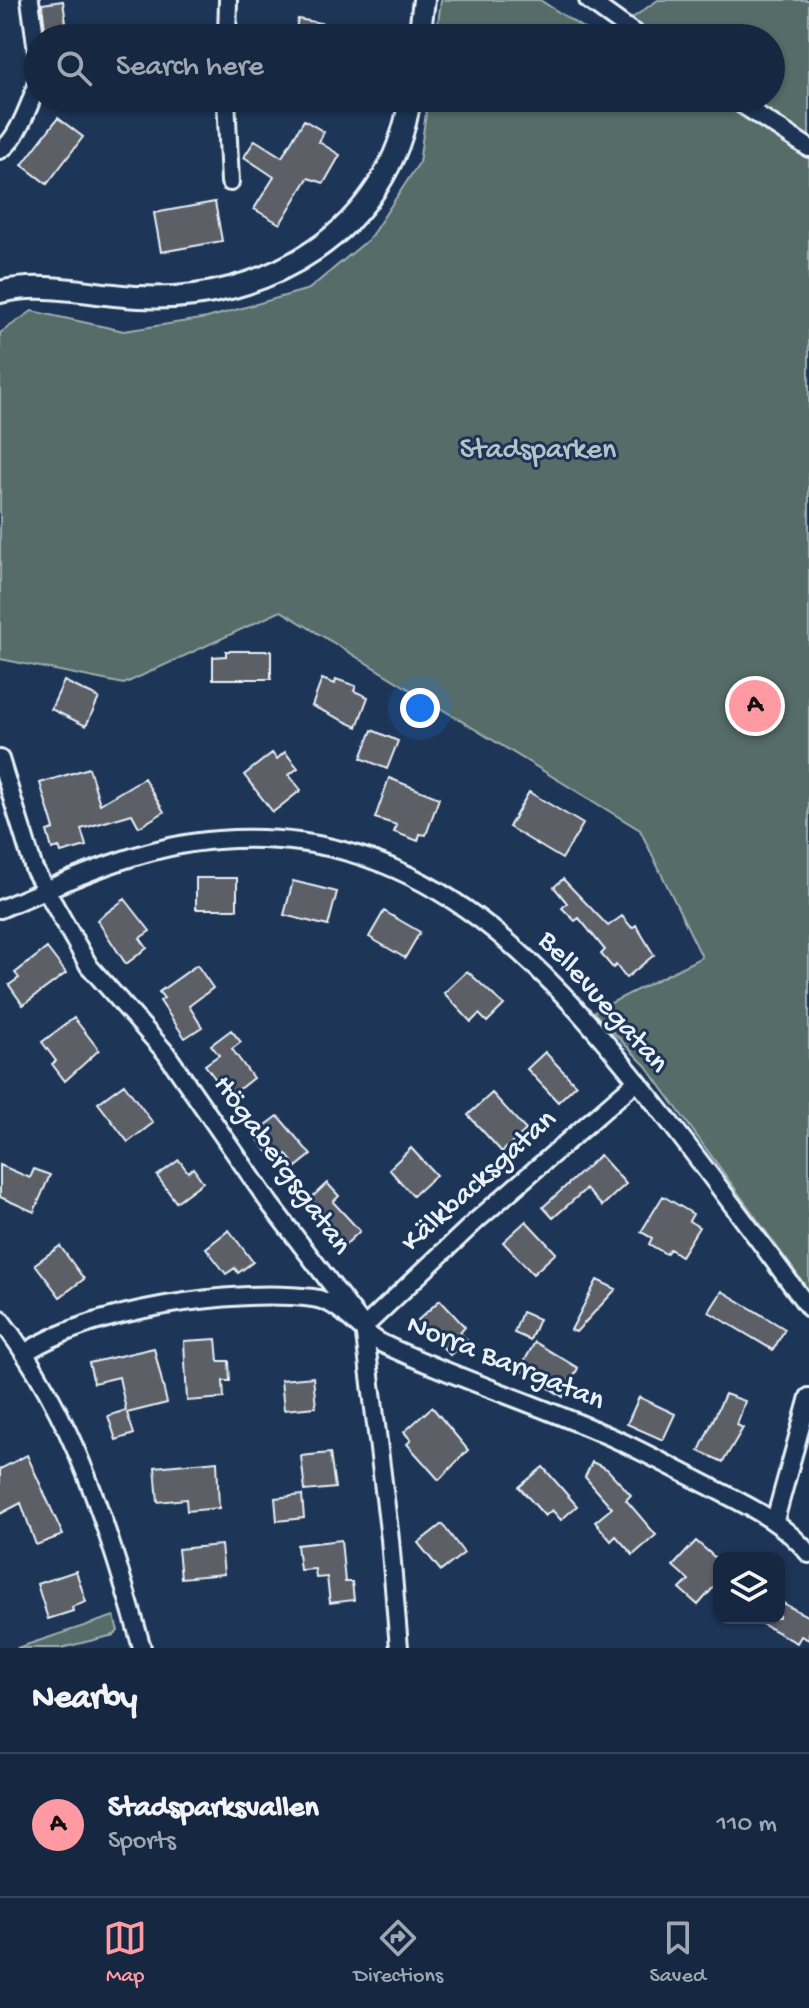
<!DOCTYPE html>
<meta charset="utf-8">
<style>
body{margin:0;font-family:"Gochi Hand",sans-serif;background:#23344c;color:#f1f3f6}
.controls{position:absolute;right:24px;bottom:24px;display:grid;overflow:hidden;border-radius:16px;box-shadow:0 2px 6px #0004}
.controls button{width:72px;height:72px;display:grid;place-items:center;padding:0;border:0;border-bottom:2px solid #35445a;background:#162841;color:#f1f3f6;font:40px sans-serif}
.you{position:absolute;left:420px;top:708px;width:28px;height:28px;margin:-20px;border:6px solid #fff;border-radius:50%;background:#1a73e8;box-shadow:0 0 0 12px #1a73e833}
.badge{display:grid;place-items:center;width:52px;height:52px;border-radius:50%;background:#ff9aa2;color:#111;font-size:26px;font-weight:700}
.pin{position:absolute;translate:-50% -50%;border:4px solid #fff;box-shadow:0 2px 8px #0006}
.list{margin:0;padding:0;list-style:none}
h2{display:flex;justify-content:space-between;align-items:center;height:104px;margin:0;padding:0 32px;font-size:34px}
h2 small{font-size:26px;font-weight:400;color:#9ea6b1}
.list li{display:grid;grid-template-columns:52px 1fr auto;gap:24px;align-items:center;box-sizing:border-box;height:144px;padding:0 32px;border-top:2px solid #35445a}
.list b{display:block;font-size:30px;white-space:nowrap}
.list p{margin:0;font-size:26px;white-space:nowrap;color:#9ea6b1}
.list em{font-size:26px;font-style:normal;color:#9ea6b1}
.icon{flex:none;width:44px;height:44px;fill:none;stroke:currentColor;stroke-width:2;stroke-linecap:round;stroke-linejoin:round}
.map{position:relative;flex:none;width:809px;height:1648px;overflow:hidden}
.search{position:absolute;background:#162841;box-shadow:0 2px 6px #0004;left:24px;right:24px;top:24px;height:88px;display:flex;align-items:center;gap:20px;box-sizing:border-box;padding:0 28px;border-radius:44px;color:#9ea6b1;font-size:30px}
.sheet{height:248px;background:#162841}
nav{display:flex;justify-content:space-around;align-items:center;box-sizing:border-box;height:112px;border-top:2px solid #35445a;background:#162841;font-size:22px;color:#9ea6b1}
nav a{display:grid;justify-items:center;gap:4px}
nav .on{color:#ff9aa2}
.map>svg:first-child{display:block}
</style>
<div class="map">
<svg width="809" height="1648" viewBox="0 0 809 1648">
<rect width="100%" height="100%" fill="#1d3557"/>
<filter id="ink" filterUnits="userSpaceOnUse"><feTurbulence type="fractalNoise" baseFrequency=".0125" numOctaves="2"/><feDisplacementMap in="SourceGraphic" scale="16" xChannelSelector="R" yChannelSelector="G"/><feConvolveMatrix kernelMatrix="1 2 1 2 8 2 1 2 1" color-interpolation-filters="sRGB"/></filter>
<g filter="url(#ink)">
<path fill="#576c68" stroke="#a0aeb0" stroke-width="2" d="M441,0H540L598,38H436Z
M658,0H809V1291L646,1066L593,1012L702,957L640,830L281,611L124,684L0,659V333L32,311L124,331L207,318L309,289L369,239L419,163L428,98H771V38H604Z
M114,1616L118,1631L114,1635L61,1648H17Z"/>
<path fill="#5b5e66" stroke="#e8f1f8" stroke-width="2" d="M63,1L68,38H46L42,4Z
M298,19L354,29V38H294Z
M58,118L83,137L47,184L22,165Z
M304,120L324,132L319,142L340,155L324,183L308,178L280,224L254,209L274,177L244,157L255,140L282,157Z
M215,202L222,241L161,252L154,213Z
M226,651H271V679H213V657L226,656Z
M322,679L335,684L336,679L356,686L354,691L368,697L357,727L312,706Z
M64,681L99,698L86,726L51,709Z
M372,730L398,741L387,769L361,758Z
M285,752L298,768L289,775L301,790L273,812L244,775L272,753L277,759Z
M89,768L100,804L144,778L164,812L139,827L132,814L81,829L86,846L61,853L59,847L52,849L47,831L54,829L40,783Z
M389,778L439,798L426,835L420,834L418,841L394,832L397,825L375,818Z
M529,792L583,824L562,859L509,827Z
M196,878H237V909H196Z
M563,879L608,926L622,916L632,928L636,925L654,955L626,978L616,965L613,968L601,954L605,950L579,918L575,921L562,908L567,903L554,887Z
M293,881L337,892L328,926L284,915Z
M125,899L150,931L140,938L147,948L126,964L97,920Z
M384,911L420,932L405,958L369,937Z
M47,948L66,973L23,1005L9,985L19,978L15,973Z
M197,965L213,988L189,1006L202,1027L185,1038L160,1001L164,998L159,992Z
M467,971L504,1005L487,1022L479,1014L471,1022L444,993Z
M74,1018L99,1050L65,1081L52,1064L56,1061L42,1042Z
M231,1030L241,1042L232,1049L253,1078L229,1097L205,1065L219,1055L211,1045Z
M545,1052L576,1085L558,1102L527,1069Z
M124,1084L153,1123L128,1142L98,1103Z
M492,1093L526,1130L502,1152L468,1115Z
M278,1116L311,1155L296,1167L286,1154L275,1162L254,1134Z
M411,1148L436,1175L413,1196L389,1169Z
M600,1155L626,1184L602,1206L586,1189L553,1218L543,1207Z
M179,1160L188,1172L193,1168L203,1182L176,1202L157,1176Z
M0,1165L30,1178L34,1169L50,1175L34,1212L0,1197Z
M327,1183L339,1196L333,1202L360,1231L343,1247L315,1217L321,1211L310,1199Z
M663,1196L693,1214L689,1221L699,1227L681,1256L670,1249L666,1254L649,1244L652,1238L641,1232Z
M526,1221L556,1253L533,1274L503,1242Z
M229,1230L253,1262L238,1273L235,1268L226,1274L206,1248Z
M60,1246L84,1279L60,1297L35,1264Z
M597,1280L616,1289L576,1332L571,1330Z
M722,1291L785,1329L773,1350L709,1312Z
M440,1300L465,1327L460,1333L467,1340L450,1355L418,1320Z
M522,1312L539,1319L530,1340L514,1333Z
M216,1339L218,1361H229L230,1381H223L224,1398L187,1401L184,1341Z
M535,1342L578,1368L563,1397L520,1369Z
M154,1348L167,1403L127,1413L134,1434L116,1440L108,1416L126,1410L119,1377L94,1383L89,1363Z
M313,1377L316,1407L284,1410L281,1380Z
M725,1394L745,1401L737,1425L743,1428L723,1462L699,1451Z
M639,1397L675,1414L663,1440L627,1424Z
M432,1407L468,1450L439,1480L407,1444L411,1440L404,1432Z
M330,1453L335,1488L305,1491L301,1456Z
M27,1455L63,1535L36,1545L21,1503L0,1514V1469Z
M217,1461L219,1508L187,1511L186,1499L158,1502L155,1467Z
M592,1462L607,1469L631,1495L626,1500L656,1535L633,1555L616,1536L611,1541L595,1522L612,1508L585,1477Z
M543,1467L577,1506L561,1520L552,1510L545,1516L519,1487Z
M302,1495L304,1518L277,1521L275,1498Z
M442,1524L464,1553L441,1571L418,1543Z
M341,1540L345,1582H352L354,1600L330,1603L327,1577L316,1578L315,1569L300,1570L297,1545Z
M696,1541L719,1561V1581L698,1605L680,1589L689,1580L673,1566Z
M221,1545L224,1574L181,1578L178,1549Z
M76,1571L86,1602L72,1607L73,1611L48,1619L37,1584Z
M779,1601L809,1617V1640L801,1636L797,1643L751,1618H779Z"/>
<g fill="none" stroke-linecap="round" stroke-linejoin="round">
<g stroke="#e8f1f8" stroke-width="22">
<path id="minor" d="M30,0L38,59
M588,0L641,38
M227,38L228,0
M226,98L230,182
M732,98L809,148
M0,150C17,142 35,94 38,76
M0,759L34,869L89,966L166,1053L270,1204L364,1327L390,1539L399,1648
M0,909C69,880 143,845 218,840C416,825 536,953 649,1096C704,1165 756,1237 809,1308
M0,1319C75,1416 109,1532 142,1648
M364,1327L476,1221L637,1081
M26,1352C95,1309 232,1288 313,1298C343,1302 358,1332 383,1344C461,1381 545,1406 624,1443C651,1456 678,1470 705,1484C743,1504 781,1519 809,1554
M775,1520L809,1397"/>
</g>
<g stroke="#e8f1f8" stroke-width="26">
<path id="tertiary" d="M419,38L424,0
M0,292C46,281 93,295 139,297C265,304 391,231 410,98"/>
</g>
<use href="#minor" stroke="#1d3557" stroke-width="16"/>
<use href="#tertiary" stroke="#1d3557" stroke-width="20"/>
</g>
</g>
<g text-anchor="middle" dominant-baseline="central" stroke-width="6" stroke-linejoin="round" paint-order="stroke">
<g font-size="30" fill="#b5c2c6" stroke="#1d3557">
<text x="538" y="451">Stadsparken</text>
</g>
<g font-size="30" fill="#e8f1f8" stroke="#1d3557">
<text transform="translate(602 1003) rotate(48)">Bellevuegatan</text>
<text transform="translate(281 1166) rotate(54)">Högabergsgatan</text>
<text transform="translate(480 1182) rotate(-42)">Kälkbacksgatan</text>
<text transform="translate(505 1364) rotate(22)">Norra Barrgatan</text>
</g>
</g>
</svg>
<div class="controls">
<button><svg class="icon" aria-label="layers" viewBox="0 0 24 24"><path d="M12 4l9 5-9 5-9-5zM3 14l9 5 9-5"/></svg></button>
</div>
<div class="you"></div>
<div class="pin badge" style="left:755px;top:706px">A</div>
<div class="search"><svg class="icon" aria-label="search" viewBox="0 0 24 24"><circle cx="10" cy="10" r="6"/><path d="M15 15l6 6"/></svg>Search here</div>
</div>
<section class="sheet">
<h2>Nearby<small></small></h2>
<ul class="list">
<li><span class="badge">A</span><div><b>Stadsparksvallen</b><p>Sports</p></div><em>110 m</em></li>
</ul>
</section>
<nav>
<a class="on"><svg class="icon" aria-label="map" viewBox="0 0 24 24"><path d="M3 6l6-2 6 2 6-2v14l-6 2-6-2-6 2zM9 4v14M15 6v14"/></svg>Map</a>
<a><svg class="icon" aria-label="directions" viewBox="0 0 24 24"><path d="M12 3l9 9-9 9-9-9zM9 14v-3h6M13 9l2 2-2 2"/></svg>Directions</a>
<a><svg class="icon" aria-label="saved" viewBox="0 0 24 24"><path d="M7 4h10v16l-5-4-5 4z"/></svg>Saved</a>
</nav>
